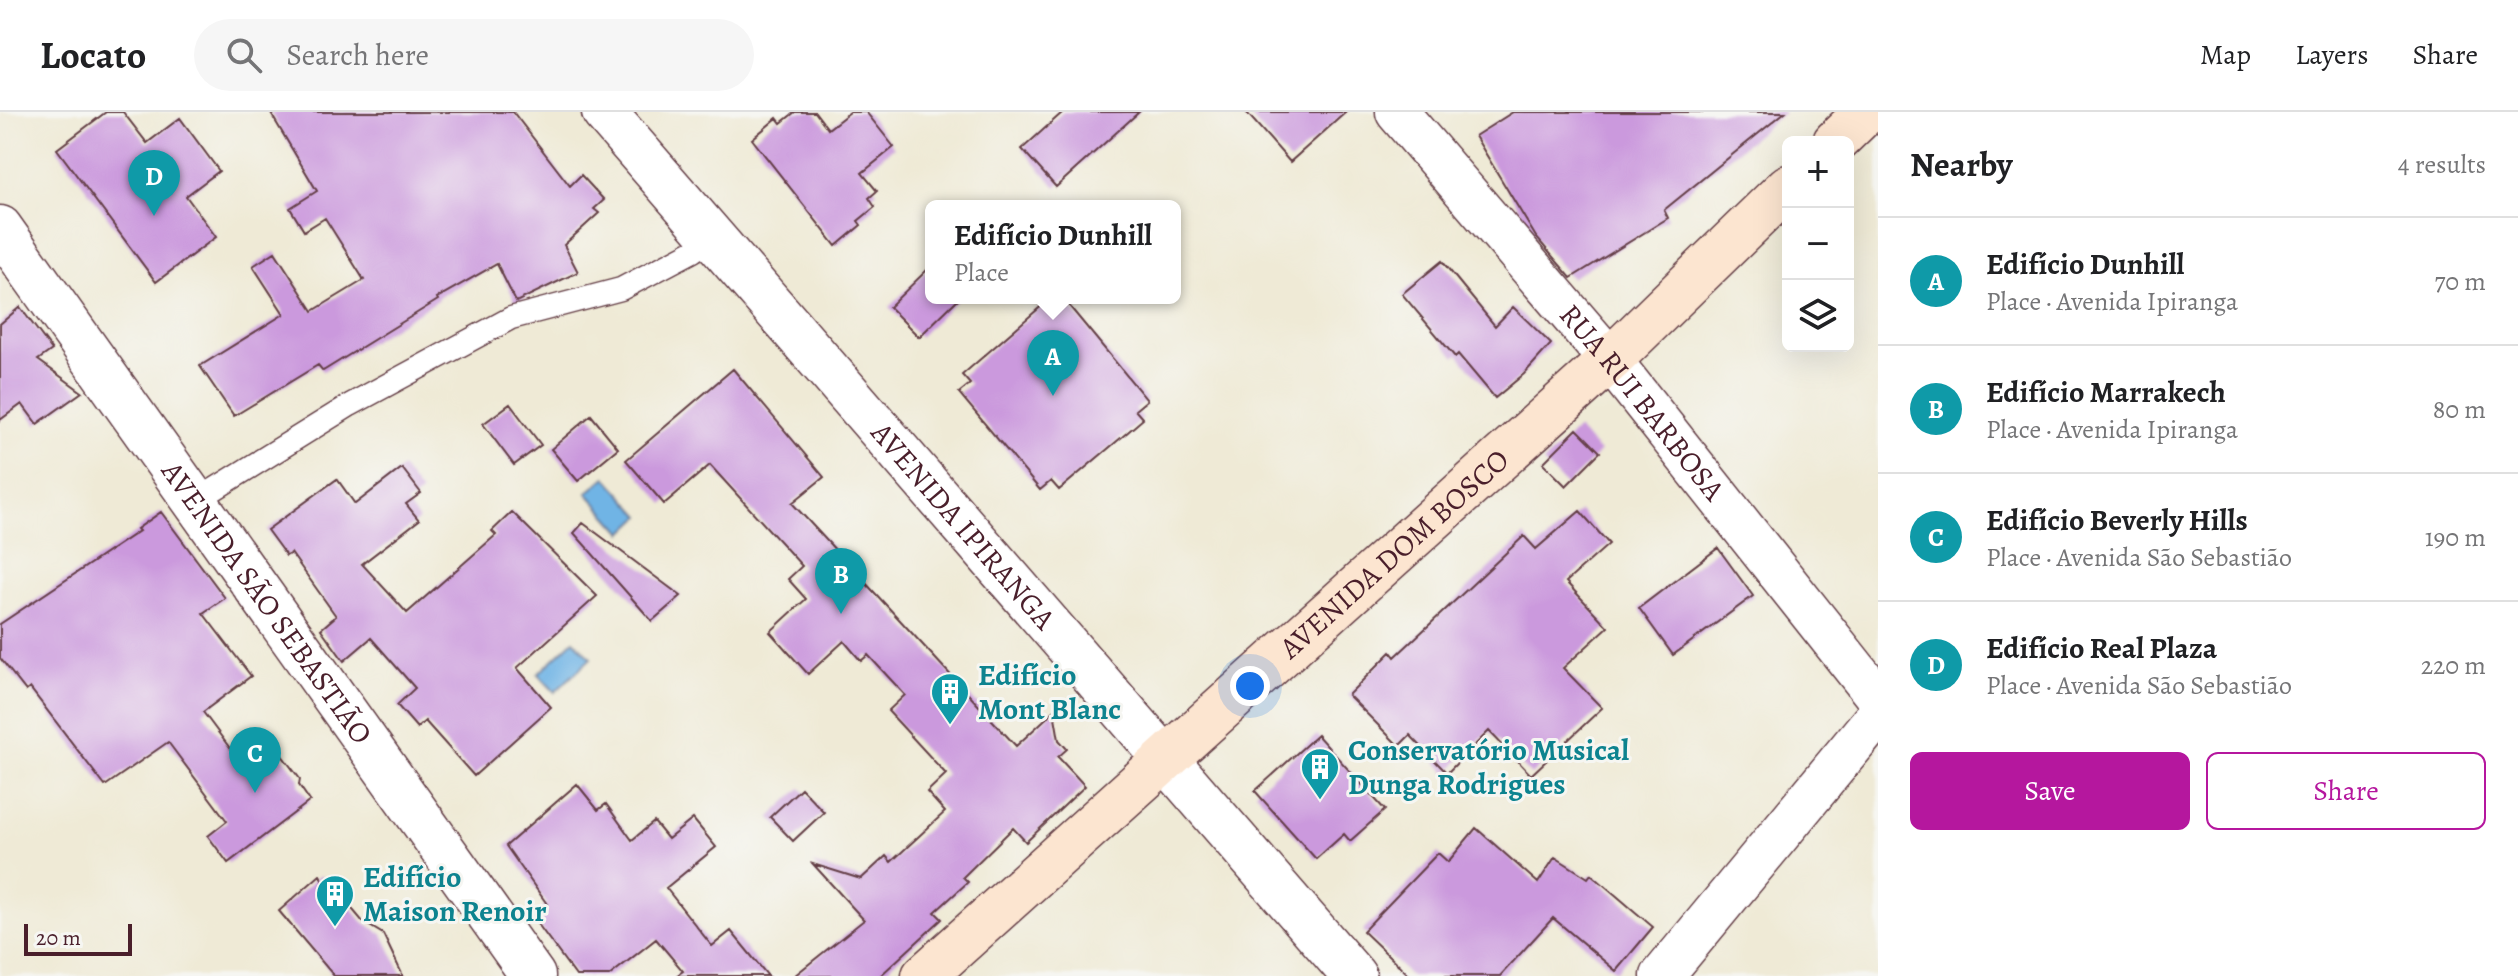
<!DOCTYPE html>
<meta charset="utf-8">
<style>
body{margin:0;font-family:Alegreya,serif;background:#f6f6f6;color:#202124}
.controls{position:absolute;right:24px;top:24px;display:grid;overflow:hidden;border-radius:12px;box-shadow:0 8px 32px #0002}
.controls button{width:72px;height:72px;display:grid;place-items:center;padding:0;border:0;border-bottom:2px solid #e0e0e0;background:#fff;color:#202124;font:40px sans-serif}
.scale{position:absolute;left:24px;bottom:20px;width:108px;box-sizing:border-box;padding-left:8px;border:4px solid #4a1f2b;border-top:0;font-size:22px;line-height:28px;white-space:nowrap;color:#4a1f2b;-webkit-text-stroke:6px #f6f6f2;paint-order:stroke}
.you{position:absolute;left:1250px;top:574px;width:28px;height:28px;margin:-20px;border:6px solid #fff;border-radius:50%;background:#1a73e8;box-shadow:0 0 0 12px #1a73e833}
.badge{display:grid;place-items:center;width:52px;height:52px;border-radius:50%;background:#b5179e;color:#fff;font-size:26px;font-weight:700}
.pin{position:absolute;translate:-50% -66px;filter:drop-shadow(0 2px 4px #0008)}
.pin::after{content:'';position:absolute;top:42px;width:28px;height:24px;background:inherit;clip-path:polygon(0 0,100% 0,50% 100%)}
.popup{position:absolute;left:925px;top:88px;width:256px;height:104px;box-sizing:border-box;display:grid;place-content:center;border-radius:12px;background:#fff;filter:drop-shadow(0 2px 6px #0005);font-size:26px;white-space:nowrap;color:#757577}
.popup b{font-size:30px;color:#202124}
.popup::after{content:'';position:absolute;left:50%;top:100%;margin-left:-16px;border:16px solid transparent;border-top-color:#fff}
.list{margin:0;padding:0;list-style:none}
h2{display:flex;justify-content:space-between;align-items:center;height:104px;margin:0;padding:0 32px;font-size:34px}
h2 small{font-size:26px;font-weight:400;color:#757577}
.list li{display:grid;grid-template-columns:52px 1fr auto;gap:24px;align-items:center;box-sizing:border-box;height:128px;padding:0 32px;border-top:2px solid #e0e0e0}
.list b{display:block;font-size:30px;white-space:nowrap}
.list p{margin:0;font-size:26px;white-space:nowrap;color:#757577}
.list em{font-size:26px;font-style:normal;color:#757577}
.actions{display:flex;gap:16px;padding:24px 32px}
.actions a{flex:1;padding:18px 0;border:2px solid #b5179e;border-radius:12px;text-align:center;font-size:28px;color:#b5179e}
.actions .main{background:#b5179e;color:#fff}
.icon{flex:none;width:44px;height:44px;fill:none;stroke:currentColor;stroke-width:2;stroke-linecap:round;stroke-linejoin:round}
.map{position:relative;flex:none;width:1878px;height:864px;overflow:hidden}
header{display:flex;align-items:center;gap:48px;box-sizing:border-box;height:112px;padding:0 40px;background:#fff;border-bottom:2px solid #e0e0e0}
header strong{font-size:38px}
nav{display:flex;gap:44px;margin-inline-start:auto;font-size:28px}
.search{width:560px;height:72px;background:#f6f6f6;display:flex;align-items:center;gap:20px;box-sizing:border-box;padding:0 28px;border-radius:44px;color:#757577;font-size:30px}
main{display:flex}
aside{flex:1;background:#fff}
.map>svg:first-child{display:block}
</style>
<header>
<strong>Locato</strong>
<div class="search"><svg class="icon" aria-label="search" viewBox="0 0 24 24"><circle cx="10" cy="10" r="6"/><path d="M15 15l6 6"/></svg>Search here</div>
<nav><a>Map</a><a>Layers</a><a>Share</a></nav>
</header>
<main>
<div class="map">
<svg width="1878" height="864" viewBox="0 0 1878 864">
<rect width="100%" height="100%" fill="#f6f6f2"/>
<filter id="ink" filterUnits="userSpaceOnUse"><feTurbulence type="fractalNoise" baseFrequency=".0125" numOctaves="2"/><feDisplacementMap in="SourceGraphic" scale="16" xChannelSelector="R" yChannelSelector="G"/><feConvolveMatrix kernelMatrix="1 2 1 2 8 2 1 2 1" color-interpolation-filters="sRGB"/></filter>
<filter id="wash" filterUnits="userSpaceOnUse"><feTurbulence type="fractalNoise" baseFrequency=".006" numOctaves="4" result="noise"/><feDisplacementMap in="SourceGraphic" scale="32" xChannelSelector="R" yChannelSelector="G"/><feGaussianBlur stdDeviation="1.8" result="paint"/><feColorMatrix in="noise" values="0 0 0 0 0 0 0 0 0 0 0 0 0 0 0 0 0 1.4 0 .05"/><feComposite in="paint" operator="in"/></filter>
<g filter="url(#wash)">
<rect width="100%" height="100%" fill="#efead6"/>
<path fill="#6fb4e5" stroke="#5c6a88" stroke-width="2" d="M606,365L641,404L623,421L587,381Z
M574,528L591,546L555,580L538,562Z"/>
<g id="blocks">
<path fill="#cb99dd" d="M106,0H123L147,31L180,6L219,59L186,84L216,125L156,170L57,37Z
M270,0H513L570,74L581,63L604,88L594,97L599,101L564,133L578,160L516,190L497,152L437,186L438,188L323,259L318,253L234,304L200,254L284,202L253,154L275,140L313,199L364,168L325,106L304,119L290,96L317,79Z
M795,0H815L828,17L850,0H866L894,35L862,61L877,79L869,86L875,95L858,109L861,113L836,134L752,27L777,6L781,11Z
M1063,0H1139L1056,75L1022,37Z
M1246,0H1346L1290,50Z
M1513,0H1785L1664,98L1668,106L1571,166L1536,125L1475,24Z
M1442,149L1495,214L1513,195L1551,232L1524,262L1495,286L1458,242L1455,245L1402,182Z
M931,154V186H959L919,225L889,195Z
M1066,190L1147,288L1135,298L1143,307L1122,325L1059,378L1051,369L1040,378L959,281L970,272L962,263L1045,191L1054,201Z
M20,195L52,238L38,248L82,280L37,312L22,292L0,308V212Z
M733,257L824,365L792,391L1016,634L1054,599L1059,628L1067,637L1058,645L1085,674L1026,730L1013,716L963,765L968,770L935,800L942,807L880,864H794L864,808L813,752L861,767L886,744L891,750L945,700L927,680L946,662L888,599L905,583L868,543L861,549L844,529L808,562L770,520L806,487L788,467L802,454L710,353L664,392L626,348Z
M510,292L541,333L514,353L483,312Z
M591,303L618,336L578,369L551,337Z
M1577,317L1600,340L1566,374L1543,351Z
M402,356L421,381L406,392L419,408L362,452L407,501L496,423L492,419L512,400L597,484L517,556L551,595L474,664L425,609L417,616L397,593L415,576L371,526L344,549L321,517L336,504L291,441L286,444L267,418L337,367L355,392Z
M1580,399L1609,432L1566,470L1608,515L1563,556L1602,596L1531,663L1489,619L1447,661L1410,623L1399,634L1348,583L1391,540L1395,545L1524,424L1536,437Z
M161,400L225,486L203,501L251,564L203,600L238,647L281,642L300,667L299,673L310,689L228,751L208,724L227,709L168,630L105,674L30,576L26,579L0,546V512L139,419L137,417Z
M583,411L681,484L652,509L574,421Z
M1718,436L1753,484L1673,543L1639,496Z
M1317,623L1385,698L1350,729L1344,722L1316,747L1255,679Z
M577,672L598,698L606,692L632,728L654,710L668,727L693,707L716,735L666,776L712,834L731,819L768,864H676L683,859L656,827L609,864H576L532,804L547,792L506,734Z
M801,676L824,700L793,729L770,705Z
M1476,716L1538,771L1555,745L1588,766L1591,762L1653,815L1616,859L1553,806L1500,864H1410L1363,819L1438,741L1448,750Z
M320,763L334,790L348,792L363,810L383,822L403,864H334L279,799Z"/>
</g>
</g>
<g filter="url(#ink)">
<use href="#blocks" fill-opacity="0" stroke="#633d45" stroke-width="2"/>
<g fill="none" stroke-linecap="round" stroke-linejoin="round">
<g stroke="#633d45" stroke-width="25">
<path id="service" d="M194,390L350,293L511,206L621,177L693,139L712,125"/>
</g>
<g stroke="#633d45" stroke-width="45">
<g id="minor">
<path id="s1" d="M1397,0L1610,248L1878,586"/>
<path d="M1662,864L1878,603"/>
</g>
</g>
<g stroke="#633d45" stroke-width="47">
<g id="tertiary">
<path id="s2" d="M604,0L1354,864"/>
<path id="s3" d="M0,116L533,864"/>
</g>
</g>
<g stroke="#633d45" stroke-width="47">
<g id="secondary">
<path d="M1835,30L1866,0"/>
<path id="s4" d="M924,864L1610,248L1788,75"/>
</g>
</g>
<use href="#service" stroke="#fff" stroke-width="22"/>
<use href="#minor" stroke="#fff" stroke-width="42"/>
<use href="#tertiary" stroke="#fff" stroke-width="44"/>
<use href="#secondary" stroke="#fce5d0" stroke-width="44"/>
</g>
</g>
<defs>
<g id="building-pin" transform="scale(2)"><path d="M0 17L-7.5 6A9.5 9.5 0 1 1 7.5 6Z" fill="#0f9aa8" stroke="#f6f6f2"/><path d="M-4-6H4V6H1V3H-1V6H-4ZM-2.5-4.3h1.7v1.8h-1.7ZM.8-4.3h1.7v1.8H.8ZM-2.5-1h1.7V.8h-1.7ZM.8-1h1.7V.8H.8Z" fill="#fff"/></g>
</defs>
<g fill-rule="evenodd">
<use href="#building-pin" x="950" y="580"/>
<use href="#building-pin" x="1320" y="655"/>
<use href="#building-pin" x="335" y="782"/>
</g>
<g text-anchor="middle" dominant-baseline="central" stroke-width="6" stroke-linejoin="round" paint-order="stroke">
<g font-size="30" fill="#4a1f2b" stroke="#f6f6f2">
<text stroke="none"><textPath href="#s1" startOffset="380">RUA RUI BARBOSA</textPath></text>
<text stroke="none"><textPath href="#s2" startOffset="548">AVENIDA IPIRANGA</textPath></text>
<text stroke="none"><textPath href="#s4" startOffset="632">AVENIDA DOM BOSCO</textPath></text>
<text stroke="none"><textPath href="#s3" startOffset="460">AVENIDA SÃO SEBASTIÃO</textPath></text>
</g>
<g font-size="30" font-weight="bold" fill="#0d838f" stroke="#f6f6f2" text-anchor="start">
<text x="978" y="563">Edifício<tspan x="978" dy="34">Mont Blanc</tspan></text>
<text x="1348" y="638">Conservatório Musical<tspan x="1348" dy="34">Dunga Rodrigues</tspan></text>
<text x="363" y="765">Edifício<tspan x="363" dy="34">Maison Renoir</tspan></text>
</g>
</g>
</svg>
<div class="controls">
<button>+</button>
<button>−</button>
<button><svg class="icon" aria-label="layers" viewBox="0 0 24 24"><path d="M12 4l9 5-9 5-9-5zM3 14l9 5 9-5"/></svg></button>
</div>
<div class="scale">20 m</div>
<div class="you"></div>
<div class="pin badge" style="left:1053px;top:284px;background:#0f9aa8">A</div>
<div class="popup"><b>Edifício Dunhill</b>Place</div>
<div class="pin badge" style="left:841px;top:502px;background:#0f9aa8">B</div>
<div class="pin badge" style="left:255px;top:681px;background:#0f9aa8">C</div>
<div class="pin badge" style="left:154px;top:104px;background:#0f9aa8">D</div>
</div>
<aside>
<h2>Nearby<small>4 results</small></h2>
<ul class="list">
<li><span class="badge" style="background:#0f9aa8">A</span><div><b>Edifício Dunhill</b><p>Place · Avenida Ipiranga</p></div><em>70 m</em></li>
<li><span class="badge" style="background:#0f9aa8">B</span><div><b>Edifício Marrakech</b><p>Place · Avenida Ipiranga</p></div><em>80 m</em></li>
<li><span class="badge" style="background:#0f9aa8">C</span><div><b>Edifício Beverly Hills</b><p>Place · Avenida São Sebastião</p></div><em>190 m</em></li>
<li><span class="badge" style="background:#0f9aa8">D</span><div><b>Edifício Real Plaza</b><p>Place · Avenida São Sebastião</p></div><em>220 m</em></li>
</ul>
<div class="actions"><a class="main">Save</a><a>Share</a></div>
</aside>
</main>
